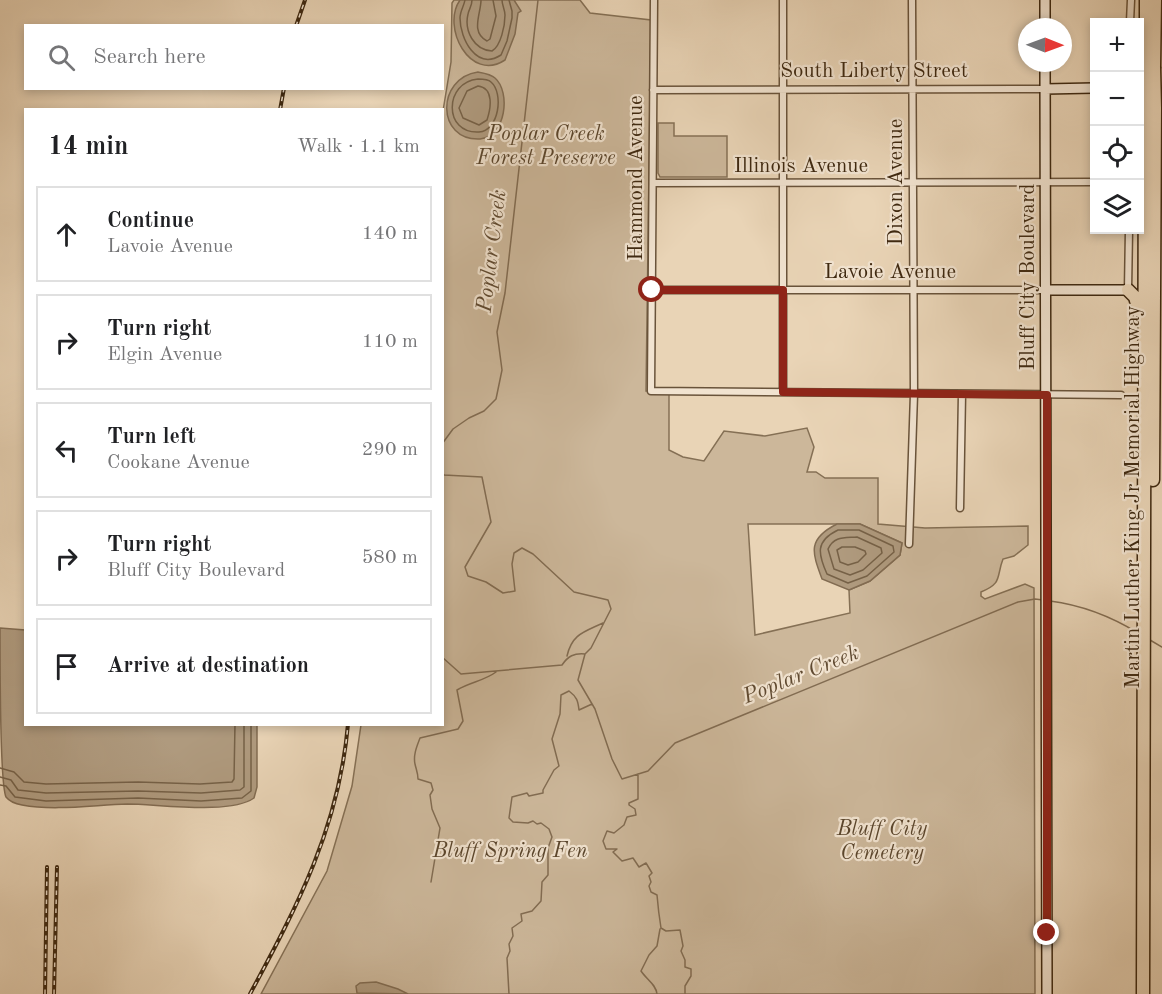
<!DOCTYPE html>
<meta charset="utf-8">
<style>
body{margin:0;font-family:"Old Standard TT",serif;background:#f2f2f2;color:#202124}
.controls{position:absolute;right:18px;top:18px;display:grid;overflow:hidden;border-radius:0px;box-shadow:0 3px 9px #0003}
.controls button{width:54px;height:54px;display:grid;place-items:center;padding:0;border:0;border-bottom:2px solid #e0e0e0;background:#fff;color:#202124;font:30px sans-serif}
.compass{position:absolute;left:1018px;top:18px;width:54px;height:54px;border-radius:50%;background:#fff;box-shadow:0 3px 9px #0003;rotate:91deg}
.stop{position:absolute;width:18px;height:18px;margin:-14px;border:4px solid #8f2418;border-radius:50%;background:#fff}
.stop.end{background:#8f2418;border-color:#fff;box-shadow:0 2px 6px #0008}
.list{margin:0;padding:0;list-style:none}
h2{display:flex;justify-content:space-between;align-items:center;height:78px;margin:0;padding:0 24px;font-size:26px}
h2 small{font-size:20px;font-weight:400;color:#757577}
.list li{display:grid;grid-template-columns:39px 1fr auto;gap:18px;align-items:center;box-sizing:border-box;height:96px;margin:0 12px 12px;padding:0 12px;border:2px solid #e0e0e0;border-radius:0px}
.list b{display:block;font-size:22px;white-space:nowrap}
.list p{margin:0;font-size:20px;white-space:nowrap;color:#757577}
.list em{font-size:20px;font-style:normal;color:#757577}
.icon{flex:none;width:33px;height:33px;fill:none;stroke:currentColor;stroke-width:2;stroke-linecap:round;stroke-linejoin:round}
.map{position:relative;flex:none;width:1162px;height:994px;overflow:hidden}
.search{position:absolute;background:#fff;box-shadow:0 3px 9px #0003;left:24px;top:24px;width:420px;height:66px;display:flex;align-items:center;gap:15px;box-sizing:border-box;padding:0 21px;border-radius:0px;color:#757577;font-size:22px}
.panel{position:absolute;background:#fff;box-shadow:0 3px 9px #0003;left:24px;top:108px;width:420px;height:618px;border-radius:0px}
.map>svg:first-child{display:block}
</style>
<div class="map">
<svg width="1162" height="994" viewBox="0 0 1162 994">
<rect width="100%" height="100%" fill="#e9d4b6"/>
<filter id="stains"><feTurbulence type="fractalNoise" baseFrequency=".00333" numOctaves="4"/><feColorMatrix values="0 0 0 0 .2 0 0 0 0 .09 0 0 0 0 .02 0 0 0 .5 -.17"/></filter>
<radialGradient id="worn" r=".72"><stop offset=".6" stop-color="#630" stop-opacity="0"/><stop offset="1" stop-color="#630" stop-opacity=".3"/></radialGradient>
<path fill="#ccb79a" stroke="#857055" stroke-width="1.5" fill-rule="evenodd" d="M454,0H580L590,13L651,20L646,391H669V450L683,457L704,461L724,431L765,436L807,428L814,447L807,472H816L825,478H878V524L925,528L1028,526V545L1014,556L1003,559C996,577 1003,583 981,592V596L985,599L1025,584L1034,588L1035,994H261L327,871L352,786L361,725L442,724V117L451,62L452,3ZM748,524H860L902,543L900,555L870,581L849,590L850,613L755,635Z
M658,123H674V136H727V177H660L658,173Z"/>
<path fill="#af9a7e" stroke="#826c52" stroke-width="1.5" d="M460,0H514L521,11L518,13L515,34L505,60C470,83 441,27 460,0Z
M478,72C484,73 491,74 495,78C511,92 506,137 480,139C436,141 436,78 478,72Z
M837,524H860L902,543L900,555L870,581L849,590L822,579C812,552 807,539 837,524Z
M0,628L25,630L26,724L257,725V787L254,798C230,815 158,804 127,804C94,805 54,811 22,805C16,804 10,802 6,797C0,784 0,653 0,628Z
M376,982L398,989L408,994L357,993L356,986L360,983Z"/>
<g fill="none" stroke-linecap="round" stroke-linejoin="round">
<path stroke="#766147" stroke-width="1.5" d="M465,0C464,6 460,11 460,18C460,38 476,71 501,55L507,41L512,18V11L509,0
M472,0C472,6 469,9 468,14C464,31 474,50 492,51C501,46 505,25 505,15C505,10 502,5 502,0
M481,0C481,14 470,32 487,41L490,39L496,16L493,0
M478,79C483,79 488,79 491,82C504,93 499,131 479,132C443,134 444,82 478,79Z
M478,86C494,88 491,108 487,120L479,125L463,118L459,108L467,91Z
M838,530H859L893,546L894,552L867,576L848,583L827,574C818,554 815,541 838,530Z
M857,537L881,548L882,553L863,570L850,575L834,569L828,549C834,536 844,538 857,537Z
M842,547H855L865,551L866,554L858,562L848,565L840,562L837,550Z
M0,768L14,772L24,782L46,784L138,782L200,784L232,782L234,779L235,724
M0,777L11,780L18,790L46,793L138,791L201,793L240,790L244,787V724
M0,785L6,786L15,797L46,801L138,798L201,801L242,798L251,791V724"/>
<path stroke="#826c52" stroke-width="1.5" d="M442,444L453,429L469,418L484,411L496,399L502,370L497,332L505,293L538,0
M442,472L444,475L482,477L491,522L465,567L468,576L486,582L503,593L515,591L512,564L514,553L522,548L533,554L574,592L608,600L611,609L591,648L585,654L578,680L595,709L612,759L622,779L648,771L675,743L1018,602L1035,599L1043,600
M1050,601C1081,605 1112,617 1138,633
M1150,640L1162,647
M567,656C572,634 584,632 603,623
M442,657L461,674L562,665C568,656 574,653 585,654
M638,774V799L629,803V805L635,809L636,815L627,817L624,825L614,833L607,831L603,841L606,849H617L613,852L622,861L633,858L639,867L646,863L652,873L649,876L651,882L649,886L651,892L657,895C658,907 659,916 661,928L666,931L680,930L683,946L681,951L685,960V967L691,969V976L685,986V994
M431,882L440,828L432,809L430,795L433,790L431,783L418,779C418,773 416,769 415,764C413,755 417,746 420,738L458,729L463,721L457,690C470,682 484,681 496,672
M509,994L507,958L510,951L509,944L513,936L512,928L522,921L521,914L532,911L541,901L542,882L548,875V848L552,837L549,829L541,823L537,824L533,821L528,823L513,822L509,818L512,797L527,793L529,796L543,793V790L554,770L559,766L552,739L560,714L561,695L569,691C577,697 578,701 579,710L592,704
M657,994C656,984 646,979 641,971L649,955L657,946L660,929"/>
<g stroke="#69533a" stroke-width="9">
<path id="street" d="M654,0L651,391L1121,395
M783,0V392
M1130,22L1131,0
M653,90L1045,89
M653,183L1094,182
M652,290H1045
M1128,290L1129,230
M960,508L962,394
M909,544L914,394L912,0"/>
</g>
<g stroke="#3e2810" stroke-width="12">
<path id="secondary" d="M1045,0V27
M1045,63L1047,994
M1045,89L1094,88
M1045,290H1128"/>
</g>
<g stroke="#3e2810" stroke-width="15">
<path id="highway" d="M1146,67V0
M1154,67L1155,0
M1128,290L1135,297L1140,315
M1153,480L1155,108
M1143,994L1145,108"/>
</g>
<use href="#street" stroke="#f1e3d0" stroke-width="6"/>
<use href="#secondary" stroke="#f1e3d0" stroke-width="9"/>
<use href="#highway" stroke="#e9d4b6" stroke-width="12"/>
<g stroke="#3e2810" stroke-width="4">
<path id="rail" d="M296,26L305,0
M280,110L284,88
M45,994L47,867
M54,994L57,867
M250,994C298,905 339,827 348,724"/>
</g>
<use href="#rail" stroke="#f1e3d0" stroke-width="1.5" stroke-dasharray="4.5" stroke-linecap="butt"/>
<g stroke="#3e2810" stroke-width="15" stroke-linecap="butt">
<path id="highway-bridge" d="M1154,67L1155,108
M1145,108L1146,67"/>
</g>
<use href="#highway-bridge" stroke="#e9d4b6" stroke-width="12"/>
</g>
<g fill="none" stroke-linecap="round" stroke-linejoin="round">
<path stroke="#8f2418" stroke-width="8" d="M652,290H783V392L1047,395V933"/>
</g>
<g text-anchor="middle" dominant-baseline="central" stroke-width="4.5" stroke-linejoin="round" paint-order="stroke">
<g font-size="21" fill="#3e2810" stroke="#f1e3d0">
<text x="874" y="71">South Liberty Street</text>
<text x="801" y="166">Illinois Avenue</text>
<text transform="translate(636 178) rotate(-90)">Hammond Avenue</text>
<text transform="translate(896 182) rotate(-90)">Dixon Avenue</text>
<text x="890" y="272">Lavoie Avenue</text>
<text transform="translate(1028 277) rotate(-90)">Bluff City Boulevard</text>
<text transform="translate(1133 497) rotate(-90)">Martin Luther King Jr Memorial Highway</text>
</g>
<g font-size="21" font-style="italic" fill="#5a452c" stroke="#f1e3d0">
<text x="546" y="134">Poplar Creek<tspan x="546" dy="24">Forest Preserve</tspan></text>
<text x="882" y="829">Bluff City<tspan x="882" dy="24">Cemetery</tspan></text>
<text x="510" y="851">Bluff Spring Fen</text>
</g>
<g font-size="22" font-style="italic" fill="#604a31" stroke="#f1e3d0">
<text transform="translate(492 251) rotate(-83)">Poplar Creek</text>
<text transform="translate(801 675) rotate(-22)">Poplar Creek</text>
</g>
</g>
<rect width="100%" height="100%" filter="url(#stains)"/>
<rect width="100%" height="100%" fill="url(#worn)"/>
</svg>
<div class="controls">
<button>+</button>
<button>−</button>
<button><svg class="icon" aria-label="locate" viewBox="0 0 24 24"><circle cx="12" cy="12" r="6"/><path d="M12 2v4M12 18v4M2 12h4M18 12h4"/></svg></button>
<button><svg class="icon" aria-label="layers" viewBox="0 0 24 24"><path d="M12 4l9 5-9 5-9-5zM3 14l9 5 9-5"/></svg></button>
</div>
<svg class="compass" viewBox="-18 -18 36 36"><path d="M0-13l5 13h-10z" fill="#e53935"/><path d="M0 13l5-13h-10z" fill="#757577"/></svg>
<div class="stop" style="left:652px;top:290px"></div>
<div class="stop end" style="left:1047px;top:933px"></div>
<div class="search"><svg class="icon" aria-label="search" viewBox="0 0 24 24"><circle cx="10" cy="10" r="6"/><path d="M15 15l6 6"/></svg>Search here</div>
<section class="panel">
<h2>14 min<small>Walk · 1.1 km</small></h2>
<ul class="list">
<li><svg class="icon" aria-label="ahead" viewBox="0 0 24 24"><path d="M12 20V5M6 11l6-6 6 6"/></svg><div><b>Continue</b><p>Lavoie Avenue</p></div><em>140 m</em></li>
<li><svg class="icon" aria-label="right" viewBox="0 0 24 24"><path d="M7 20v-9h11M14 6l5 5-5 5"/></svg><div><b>Turn right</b><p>Elgin Avenue</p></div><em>110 m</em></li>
<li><svg class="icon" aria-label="left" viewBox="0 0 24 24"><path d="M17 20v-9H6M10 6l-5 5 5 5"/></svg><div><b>Turn left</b><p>Cookane Avenue</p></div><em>290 m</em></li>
<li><svg class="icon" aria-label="right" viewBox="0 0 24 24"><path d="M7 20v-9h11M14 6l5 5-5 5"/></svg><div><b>Turn right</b><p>Bluff City Boulevard</p></div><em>580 m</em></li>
<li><svg class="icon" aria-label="arrive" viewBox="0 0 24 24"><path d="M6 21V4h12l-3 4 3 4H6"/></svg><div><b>Arrive at destination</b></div></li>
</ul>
</section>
</div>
